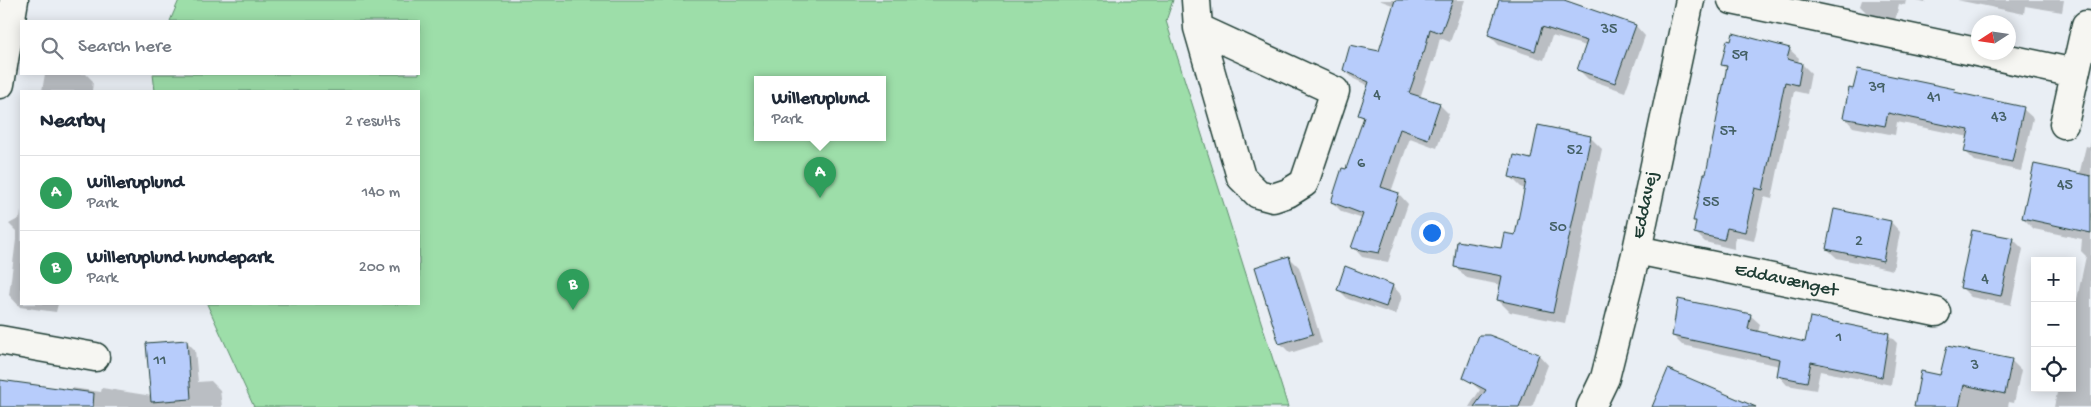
<!DOCTYPE html>
<meta charset="utf-8">
<style>
body{margin:0;font-family:"Gochi Hand",sans-serif;background:#f2f2f3;color:#1f2937}
.controls{position:absolute;right:15px;bottom:15px;display:grid;overflow:hidden;border-radius:0px;box-shadow:0 2px 12px #0003}
.controls button{width:45px;height:45px;display:grid;place-items:center;padding:0;border:0;border-bottom:1px solid #e0e1e3;background:#fff;color:#1f2937;font:25px sans-serif}
.compass{position:absolute;left:1971px;top:15px;width:45px;height:45px;border-radius:50%;background:#fff;box-shadow:0 2px 12px #0003;rotate:258deg}
.you{position:absolute;left:1431px;top:232px;width:18px;height:18px;margin:-12px;border:4px solid #fff;border-radius:50%;background:#1a73e8;box-shadow:0 0 0 8px #1a73e833}
.badge{display:grid;place-items:center;width:32px;height:32px;border-radius:50%;background:#ea580c;color:#fff;font-size:16px;font-weight:700}
.pin{position:absolute;translate:-50% -41px;filter:drop-shadow(0 1px 2px #0008)}
.pin::after{content:'';position:absolute;top:26px;width:18px;height:15px;background:inherit;clip-path:polygon(0 0,100% 0,50% 100%)}
.popup{position:absolute;left:754px;top:76px;width:132px;height:65px;box-sizing:border-box;display:grid;place-content:center;border-radius:0px;background:#fff;filter:drop-shadow(0 1px 4px #0005);font-size:16px;white-space:nowrap;color:#747a83}
.popup b{font-size:19px;color:#1f2937}
.popup::after{content:'';position:absolute;left:50%;top:100%;margin-left:-10px;border:10px solid transparent;border-top-color:#fff}
.list{margin:0;padding:0;list-style:none}
h2{display:flex;justify-content:space-between;align-items:center;height:65px;margin:0;padding:0 20px;font-size:21px}
h2 small{font-size:16px;font-weight:400;color:#747a83}
.list li{display:grid;grid-template-columns:32px 1fr auto;gap:15px;align-items:center;box-sizing:border-box;height:75px;padding:0 20px;border-top:1px solid #e0e1e3}
.list b{display:block;font-size:19px;white-space:nowrap}
.list p{margin:0;font-size:16px;white-space:nowrap;color:#747a83}
.list em{font-size:16px;font-style:normal;color:#747a83}
.icon{flex:none;width:28px;height:28px;fill:none;stroke:currentColor;stroke-width:2;stroke-linecap:round;stroke-linejoin:round}
.map{position:relative;flex:none;width:2091px;height:407px;overflow:hidden}
.search{position:absolute;background:#fff;box-shadow:0 2px 12px #0003;left:20px;top:20px;width:400px;height:55px;display:flex;align-items:center;gap:12px;box-sizing:border-box;padding:0 18px;border-radius:0px;color:#747a83;font-size:19px}
.panel{position:absolute;background:#fff;box-shadow:0 2px 12px #0003;left:20px;top:90px;width:400px;height:215px;border-radius:0px}
.map>svg:first-child{display:block}
</style>
<div class="map">
<svg width="2091" height="407" viewBox="0 0 2091 407">
<rect width="100%" height="100%" fill="#e9eef4"/>
<filter id="ink" filterUnits="userSpaceOnUse"><feTurbulence type="fractalNoise" baseFrequency=".02" numOctaves="2"/><feDisplacementMap in="SourceGraphic" scale="10" xChannelSelector="R" yChannelSelector="G"/><feConvolveMatrix kernelMatrix="1 2 1 2 8 2 1 2 1" color-interpolation-filters="sRGB"/></filter>
<g filter="url(#ink)">
<path fill="#9ddea9" stroke="#5e8e6e" fill-rule="evenodd" d="M179,0H1173L1166,21L1288,407H254L207,304H419V91H155L153,74H419V21H170ZM882,79V137H758V79Z"/>
<path fill="#0003" d="M1379,0H1465L1450,42L1440,38L1434,62H1432L1420,98L1439,104L1449,114L1437,148L1410,138L1391,192L1399,194L1408,204L1388,262L1362,257L1353,247L1363,219L1342,212L1332,202L1347,171L1364,119L1359,115L1369,86L1354,79L1344,70L1380,52L1395,6Z
M1500,0H1563L1636,26L1645,36L1625,92L1588,79L1578,69L1586,46L1552,36L1544,60L1499,45L1489,35Z
M1862,0H1906L1905,5L1899,4L1895,21L1870,16L1860,6Z
M1913,0H1926L1925,3Z
M1957,0H2064L2062,12L2025,6L2024,14Z
M1789,49L1799,58L1798,63L1802,64L1811,73L1807,94L1794,91L1772,199L1764,197L1754,241L1736,237L1734,249L1705,242L1695,232L1697,223L1695,220L1707,176L1728,70L1723,65Z
M45,74H86L93,81L92,91H42Z
M1954,90L1958,95L2023,109L2033,118L2021,171L1975,161L1966,152L1969,137L1897,122L1895,135L1853,127L1844,117Z
M1590,137L1602,149L1565,323L1510,312L1498,300L1501,285L1467,278L1455,266L1502,249L1516,237L1526,189L1522,188L1510,176L1532,160Z
M2091,140V407H2054L2058,388H2072V323L2086,256L2081,251L2082,239L2034,229L2023,218L2079,175L2086,146L2090,147Z
M1835,210L1891,222L1900,232L1893,270L1837,258L1827,249Z
M21,211V304H58L56,312L20,307L9,295L17,232L9,224L20,218Z
M2013,239L2023,249L2011,305L1971,297L1961,287Z
M1289,257L1299,267L1322,343L1290,353L1280,343Z
M1393,286L1402,296L1396,315L1348,299L1338,289Z
M1750,315L1760,324L1758,333L1806,343L1888,334L1897,343L1891,385L1820,371L1816,390L1787,385L1778,375L1780,366L1682,345L1673,336Z
M186,341L195,350L198,382L211,381L220,390L222,407H0V381L53,388L71,390L72,388L101,392L102,388L152,396Z
M1539,355L1548,365L1532,407H1469L1480,390L1465,377Z
M2011,360L2021,370L2014,403L2009,402L2008,407H1916L1941,377Z"/>
<path fill="#b7ccfb" stroke="#1f3d34" d="M1395,0H1453L1441,33L1430,29L1424,53H1423L1409,93L1440,103L1428,139L1400,129L1381,187L1399,193L1379,253L1351,248L1363,214L1331,202L1342,168L1346,169L1364,117L1358,115L1369,82L1343,70L1350,45L1379,51Z
M1499,0H1564L1636,25L1615,83L1577,70L1587,41L1542,27L1535,51L1488,35Z
M1733,33L1790,48L1787,59L1802,63L1798,85L1785,82L1763,190L1755,188L1745,232L1727,228L1724,240L1694,233L1696,221H1693L1704,174H1706L1727,66L1721,65L1727,40L1731,41Z
M1858,69L1955,89L1954,92L2024,107L2012,162L1964,152L1969,130L1888,113L1885,126L1843,118L1849,88L1853,89Z
M1538,125L1591,136L1553,312L1497,300L1502,276L1454,267L1457,241L1501,248L1504,233L1515,235L1526,181L1509,177L1514,155L1531,159Z
M2034,164L2091,176V233L2022,218Z
M1834,209L1891,221L1883,261L1826,249Z
M1972,230L2014,238L2001,296L1960,288Z
M1289,256L1313,334L1279,344L1255,267Z
M1345,266L1393,285L1386,307L1337,290Z
M1678,299L1751,314L1748,329L1805,342L1810,317L1889,333L1882,377L1811,362L1807,382L1777,376L1780,359L1672,336Z
M1479,335H1489L1539,354L1519,407H1474L1486,390L1463,378Z
M187,340L191,399L151,402L146,343Z
M1947,346L2012,359L2005,394L1964,385L1959,407H1914L1921,371L1940,375Z
M1668,369L1756,407H1652Z
M0,380L94,393L93,407H0Z"/>
<g fill="none" stroke-linecap="round" stroke-linejoin="round">
<g stroke="#1f3d34" stroke-width="31">
<path id="minor" d="M1196,0L1198,28L1241,177L1258,194L1273,198L1288,193L1304,183L1335,91L1198,28
M1732,0L2075,73
M0,84L14,0
M2064,124L2086,25
M1637,250L1936,312
M0,340L95,357
M1591,407L1605,378L1637,250L1690,0"/>
</g>
<use href="#minor" stroke="#f6f6f2" stroke-width="28"/>
</g>
</g>
<g text-anchor="middle" dominant-baseline="central" stroke-width="4.5" stroke-linejoin="round" paint-order="stroke">
<g font-size="16" fill="#456166">
<text x="1609" y="30">35</text>
<text x="1740" y="56">59</text>
<text x="1877" y="88">39</text>
<text x="1377" y="96">4</text>
<text x="1934" y="98">41</text>
<text x="1999" y="118">43</text>
<text x="1728" y="132">57</text>
<text x="1575" y="151">52</text>
<text x="1361" y="164">6</text>
<text x="2065" y="186">45</text>
<text x="1711" y="203">55</text>
<text x="1558" y="228">50</text>
<text x="1859" y="242">2</text>
<text x="1985" y="280">4</text>
<text x="1839" y="338">1</text>
<text x="160" y="361">11</text>
<text x="1975" y="366">3</text>
</g>
<g font-size="19" fill="#1f3d34" stroke="#f6f6f2">
<text transform="translate(1646 205) rotate(-78)">Eddavej</text>
<text transform="translate(1786 281) rotate(12)">Eddavænget</text>
</g>
</g>
</svg>
<div class="controls">
<button>+</button>
<button>−</button>
<button><svg class="icon" aria-label="locate" viewBox="0 0 24 24"><circle cx="12" cy="12" r="6"/><path d="M12 2v4M12 18v4M2 12h4M18 12h4"/></svg></button>
</div>
<svg class="compass" viewBox="-18 -18 36 36"><path d="M0-13l5 13h-10z" fill="#e53935"/><path d="M0 13l5-13h-10z" fill="#747a83"/></svg>
<div class="you"></div>
<div class="pin badge" style="left:820px;top:198px;background:#2e9e5b">A</div>
<div class="popup"><b>Willeruplund</b>Park</div>
<div class="pin badge" style="left:573px;top:310px;background:#2e9e5b">B</div>
<div class="search"><svg class="icon" aria-label="search" viewBox="0 0 24 24"><circle cx="10" cy="10" r="6"/><path d="M15 15l6 6"/></svg>Search here</div>
<section class="panel">
<h2>Nearby<small>2 results</small></h2>
<ul class="list">
<li><span class="badge" style="background:#2e9e5b">A</span><div><b>Willeruplund</b><p>Park</p></div><em>140 m</em></li>
<li><span class="badge" style="background:#2e9e5b">B</span><div><b>Willeruplund hundepark</b><p>Park</p></div><em>200 m</em></li>
</ul>
</section>
</div>
